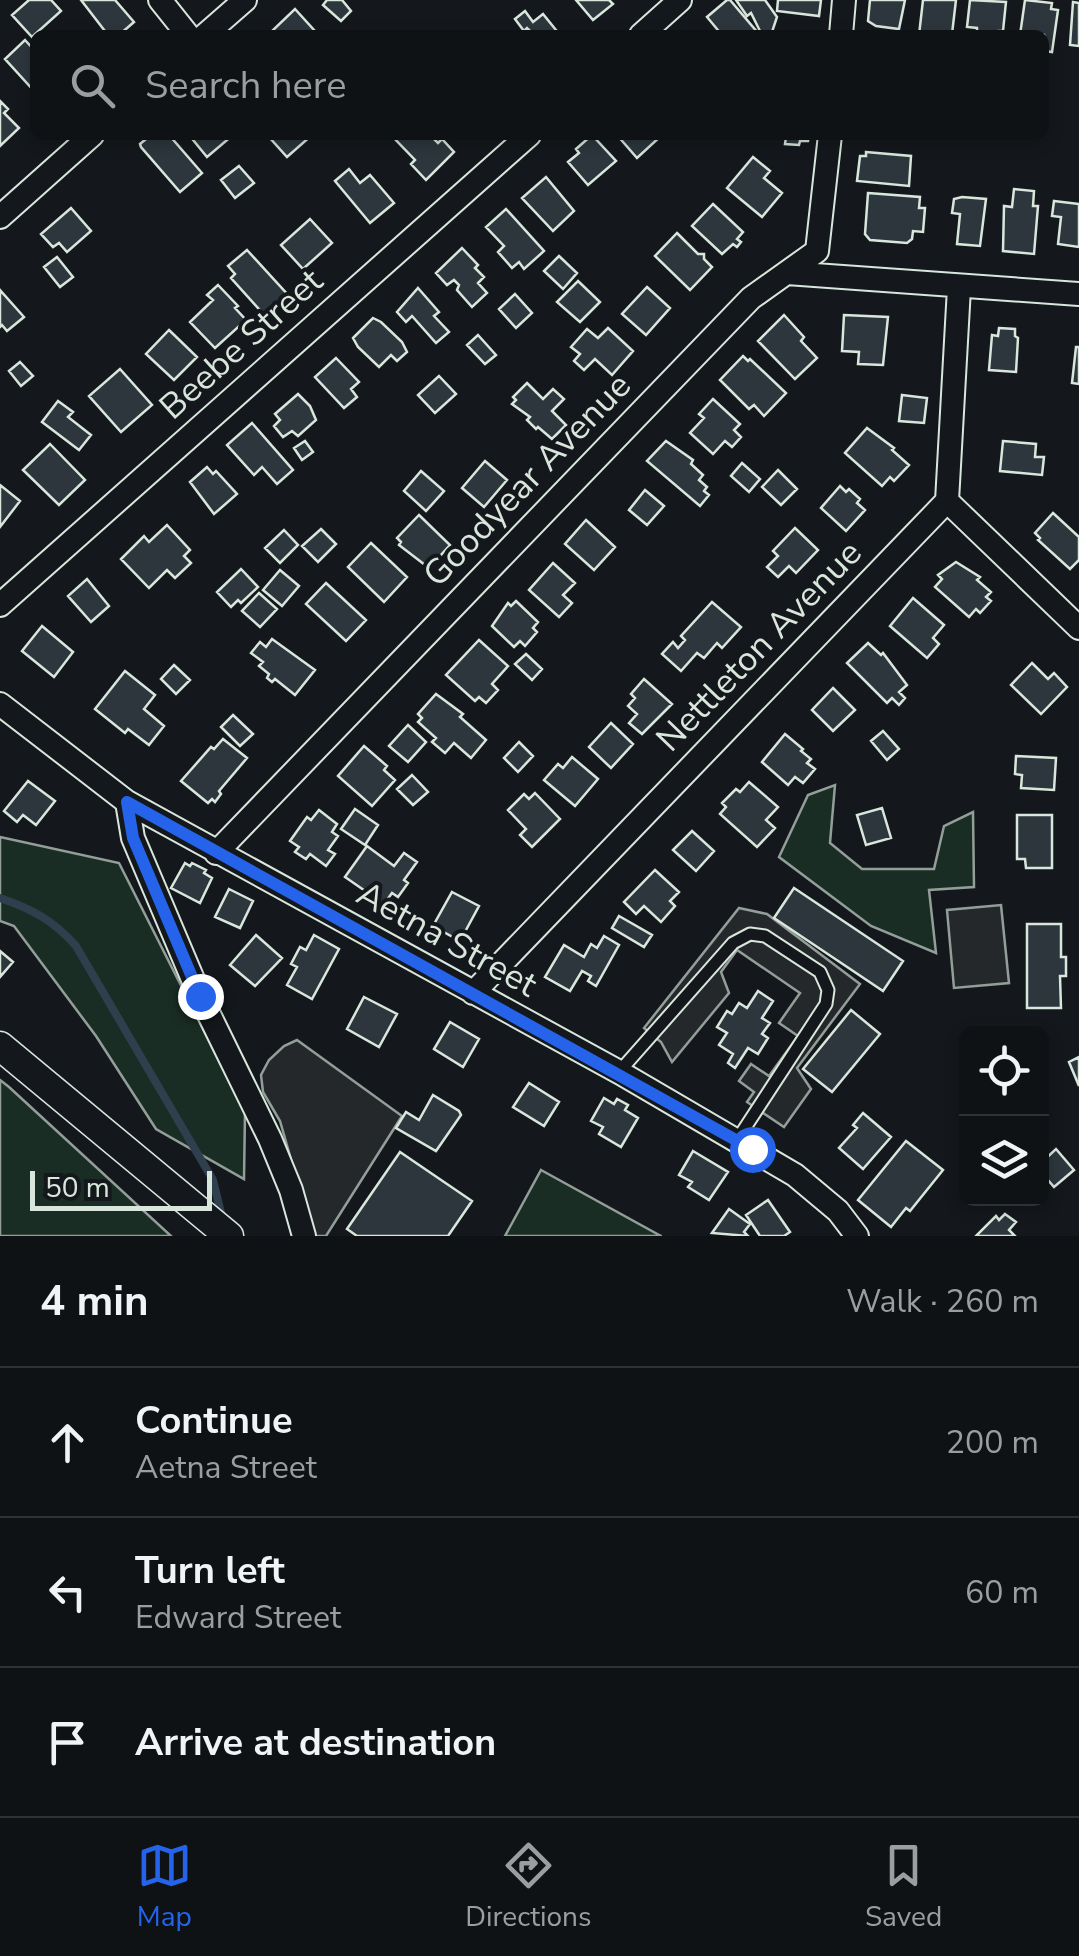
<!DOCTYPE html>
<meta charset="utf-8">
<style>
body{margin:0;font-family:"Nunito Sans",sans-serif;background:#1d2022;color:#f1f3f6}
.controls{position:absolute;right:30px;bottom:30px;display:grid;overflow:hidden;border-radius:15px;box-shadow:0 5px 15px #0003}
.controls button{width:90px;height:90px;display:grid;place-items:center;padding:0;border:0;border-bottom:2px solid #2f3234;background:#0f1215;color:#f1f3f6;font:50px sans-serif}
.scale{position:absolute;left:30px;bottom:25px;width:182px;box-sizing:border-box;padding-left:10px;border:5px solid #d8e6dc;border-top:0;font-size:28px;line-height:35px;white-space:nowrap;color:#d8e6dc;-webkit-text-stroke:8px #14181c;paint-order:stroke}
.stop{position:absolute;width:30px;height:30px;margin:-22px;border:8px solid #2563eb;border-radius:50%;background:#fff}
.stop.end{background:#2563eb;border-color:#fff;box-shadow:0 2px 10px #0008}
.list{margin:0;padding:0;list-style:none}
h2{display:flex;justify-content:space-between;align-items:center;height:130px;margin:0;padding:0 40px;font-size:42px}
h2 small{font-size:32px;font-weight:400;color:#9b9ea0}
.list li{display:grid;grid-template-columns:65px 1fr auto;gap:30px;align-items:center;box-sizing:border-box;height:150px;padding:0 40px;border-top:2px solid #2f3234}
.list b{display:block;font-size:38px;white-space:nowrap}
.list p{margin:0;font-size:32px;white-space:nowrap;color:#9b9ea0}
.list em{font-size:32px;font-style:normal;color:#9b9ea0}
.icon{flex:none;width:55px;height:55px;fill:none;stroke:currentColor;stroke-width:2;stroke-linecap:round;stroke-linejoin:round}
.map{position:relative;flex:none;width:1079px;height:1236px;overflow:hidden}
.search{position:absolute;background:#0f1215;box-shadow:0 5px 15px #0003;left:30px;right:30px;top:30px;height:110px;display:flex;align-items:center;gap:25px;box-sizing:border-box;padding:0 35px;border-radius:15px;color:#9b9ea0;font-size:38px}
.sheet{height:580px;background:#0f1215}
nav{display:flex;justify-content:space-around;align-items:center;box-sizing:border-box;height:140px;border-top:2px solid #2f3234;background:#0f1215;font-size:28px;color:#9b9ea0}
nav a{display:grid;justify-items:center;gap:5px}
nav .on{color:#2563eb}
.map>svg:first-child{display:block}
</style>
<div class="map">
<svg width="1079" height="1236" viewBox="0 0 1079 1236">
<rect width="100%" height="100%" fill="#14181c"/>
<path fill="#1a2d24" stroke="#939e99" stroke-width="2.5" d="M835,785L830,843L862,869H934L944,826L973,812L974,887L929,890L936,953L871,926L779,857L808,795Z
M0,837L119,863L245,1112L244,1179L156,1129L96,1036L14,926L0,921Z
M0,1080L9,1087L171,1236H0Z
M541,1170L661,1236H662H505Z"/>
<path fill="#24282b" stroke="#939e99" stroke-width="2.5" d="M1001,905L1009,983L954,988L947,910Z
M739,908L767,914L860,984L797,1068L811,1089L784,1127L747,1102L754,1092L739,1081L751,1064L769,1076L798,1036L779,1023L800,993L737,950L721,972L729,993L672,1062L661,1042L644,1028Z
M297,1040L402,1116L326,1236H313L280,1121L263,1092L261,1075L269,1060L284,1046Z"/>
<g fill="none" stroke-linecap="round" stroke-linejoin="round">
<path stroke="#2f3f4d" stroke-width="8" d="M0,898C32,909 53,920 76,946L213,1180L223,1221"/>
</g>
<path fill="#2c363c" stroke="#d8e6dc" stroke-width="2.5" d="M29,0H51L61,11L32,37L12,15Z
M81,0H115L134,22L119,35H108Z
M327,0H342L351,11L341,21L323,5Z
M576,0H609L613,4L593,20Z
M727,0H730L758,33L722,35L707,17Z
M736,0H765L777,17L771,35L761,33L751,13L747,16Z
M778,0H821L819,16L777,11Z
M870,0H905L899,29L876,26L868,21Z
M923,0H956L952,34L919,35Z
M970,0L1006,2L1003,31H999V35H977V28L967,27Z
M1025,0L1052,3L1051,9L1058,10L1052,52L1044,51V35H1020Z
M1073,2L1079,3V46L1070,45Z
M295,9L314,30L309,35H277L273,30Z
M525,11L533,22L543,14L560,35H534L527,28L524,31L515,19Z
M25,40L35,51V92L5,59Z
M0,101L8,109L4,113L19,128L0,146Z
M151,135H169L202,173L180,192L141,147L140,144Z
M189,135H233L207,157Z
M272,135H312L287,157L269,137Z
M391,135H430L438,143L442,139L454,152L426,180L411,164L415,160Z
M592,135L616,161L588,185L568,162L579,153L576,149Z
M617,135H662L637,158Z
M766,135H809L808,141H800L799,145L785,144L786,137Z
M866,152L911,156L909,186L857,181L860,156H866Z
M753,157L770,171L764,178L782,193L762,217L727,188Z
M239,166L254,183L235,198L221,180Z
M349,169L360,183L370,175L394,203L370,223L335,181Z
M546,177L574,211L553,231L522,198Z
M1014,189L1034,191L1033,206H1038L1034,254L1003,251L1004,206L1012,207Z
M868,193L920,197L919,208H925L923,232L913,231L912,239L907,243L870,240L865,234Z
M962,197L986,199L980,246L957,244L960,214L952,213L954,199Z
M1054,201L1079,204V247L1058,244L1061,217L1052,216Z
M713,204L743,232L737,239L741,242L737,247L733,244L722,254L692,226Z
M71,208L91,231L67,252L59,243L53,247L41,234Z
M506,209L544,251L524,269L519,262L512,268L498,252L504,246L486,227Z
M310,219L332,243L303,269L281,245Z
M677,233L698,254H704V259L712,267L690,290L655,256Z
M462,248L478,265L475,268L484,277L478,283L487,293L472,307L457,290L459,285L454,280L447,285L436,273Z
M247,250L289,296L267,318L231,278L235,274L228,266Z
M559,256L577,273L563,289L544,271Z
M57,257L73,277L60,287L44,267Z
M578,281L600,302L580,322L557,302Z
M218,285L238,306L235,308L246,320L215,348L190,322L213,300L207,295Z
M647,287L670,308L646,335L622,314Z
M418,288L439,312L434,316L449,332L436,343L412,316L406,322L397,312Z
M0,290L24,317L7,331L2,325L0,327Z
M515,294L532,313L516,328L499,309Z
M784,315L804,337L801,341L817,358L795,379L758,341Z
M844,315L888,317L883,365L858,364L859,352L842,351Z
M373,318L381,322L402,342L407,352L397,361L391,355L379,367L358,347L353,338Z
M608,328L633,351L612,375L595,359L584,370L574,361L580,354L571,347L587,329L598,338Z
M999,328L1015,329V336L1018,338L1016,372L989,370L992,335L998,336Z
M169,330L197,357L174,380L146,354Z
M478,335L496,355L485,364L467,345Z
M1076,347H1079V384L1072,383Z
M743,356L748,361L750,359L786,393L764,416L754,405L749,409L720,380Z
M336,358L359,382L351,389L357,397L344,408L315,377Z
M20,362L33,376L21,386L9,371Z
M120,369L152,405L121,432L89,396Z
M439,376L456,394L435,413L418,395Z
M527,383L543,399L553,389L564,399L552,411L566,425L552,439L538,427L536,429L527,420L530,417L512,404L516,400L513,397Z
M298,394L310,406L316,420L298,436L292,431L283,437L274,426L280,420L275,414Z
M902,395L927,398L924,423L899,421Z
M713,399L740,424L734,430L741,437L732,447L725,441L713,454L690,433L704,418L699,414Z
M58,401L73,412L68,417L91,435L79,450L42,422Z
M252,423L293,470L277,484L262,467L254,475L227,445Z
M867,428L894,448L892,450L909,465L894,481L890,477L882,486L845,453Z
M305,441L313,452L302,460L294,448Z
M666,441L693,460L691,464L703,475L699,480L707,487L704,491L709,495L700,506L647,461Z
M1003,441L1036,444L1035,457H1044L1042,475L1000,471Z
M50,444L85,480L59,505L23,470Z
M485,461L507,480L484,507L462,488Z
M742,463L760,479L749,492L731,476Z
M207,467L213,474L216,471L237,494L214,514L190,482Z
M778,470L797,489L781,505L762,487Z
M421,471L444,491L426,511L404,491Z
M0,485L20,501L0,527Z
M840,486L846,492L849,489L860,499L857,503L865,510L846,531L821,508Z
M645,490L664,506L647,525L629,510Z
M1053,513L1079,537V560L1070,569L1038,540L1040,538L1035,533Z
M419,515L450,545L429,568L399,545L401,542L397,538Z
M586,520L615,547L594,570L565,544Z
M167,525L190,550L184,556L191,563L175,578L167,570L149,588L121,559L144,536L149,542Z
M795,528L818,550L796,573L789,566L778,577L767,567L778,556L773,551Z
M321,529L336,544L318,562L302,546Z
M284,530L298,545L280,563L265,548Z
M371,543L407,577L384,602L348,567Z
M956,562L980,577L977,580L991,592L986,597L991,601L980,613L976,609L969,617L935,587L942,579L938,575Z
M553,563L575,583L563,595L572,603L559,617L529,590Z
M241,569L258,587L241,603L238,600L231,607L217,592Z
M280,570L299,586L282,606L263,590Z
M87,579L109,606L91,622L68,596Z
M326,583L366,620L346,641L306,604Z
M259,593L277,609L260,627L242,611Z
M913,598L944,625L933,638L939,644L927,658L890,626Z
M516,601L538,622L533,628L537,632L525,646L520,641L514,647L492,626L508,603L511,606Z
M712,602L741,627L722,648L717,643L704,658L697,653L681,671L662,654L673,642L678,648L685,640L681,636Z
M42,626L73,652L54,677L22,651Z
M272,639L315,670L295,695L275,679L272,682L267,678L269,674L259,666L263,662L251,653L260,642L266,647Z
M479,640L508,666L492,684L498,690L486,703L479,697L475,701L446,675Z
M868,643L881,655L883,653L907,685L899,692L905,698L899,705L892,698L887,703L847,663Z
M526,654L542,669L532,680L515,664Z
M1032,663L1048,679L1054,673L1067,687L1041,714L1011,685Z
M174,665L190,680L176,694L161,679Z
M125,671L155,695L144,709L164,726L149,745L128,729L125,733L95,709Z
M644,679L672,704L642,734L629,723L637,714L628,706L635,698L631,694Z
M833,688L855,710L833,731L812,710Z
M436,694L463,714L460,717L486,740L471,758L454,743L445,753L432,742L436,738L418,722L422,718L418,714Z
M233,715L253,734L240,746L221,727Z
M611,723L633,744L611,768L589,747Z
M408,725L426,742L408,762L389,746Z
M883,731L899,749L887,760L871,741Z
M785,734L803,749L801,751L811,759L807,763L815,769L803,783L795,777L788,785L762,762Z
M223,739L247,758L219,791L221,794L215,802L212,799L208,803L181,781L211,747L214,749Z
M519,742L533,756L518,772L504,758Z
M364,746L387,766L384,770L395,780L372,806L338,776Z
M1016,756L1056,758L1054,790L1021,788L1022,775L1015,774Z
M572,757L598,779L575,806L544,780L558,764L563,768Z
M412,775L428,792L413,805L397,789Z
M28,781L55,801L36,825L23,815L17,822L4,811Z
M749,782L778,807L766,820L775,828L757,847L720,814L726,807L722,803L736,789L740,792Z
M535,793L560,819L532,847L520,835L526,829L508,810L524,794L529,799Z
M882,808L891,838L866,845L857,815Z
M355,809L378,825L365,845L341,829Z
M319,810L337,824L332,832L338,836L328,850L335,854L326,866L310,854L306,859L295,852L299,847L290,841L307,817L311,820Z
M1017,815H1052V868H1026L1025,859H1017Z
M692,831L714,851L696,871L673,850Z
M367,846L394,866L404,853L417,862L404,880L408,883L398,897L392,893L384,904L345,877Z
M185,863L190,866L192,863L206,870L204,873L212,878L200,903L171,888Z
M655,870L679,892L670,901L675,906L661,922L644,906L636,914L624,902Z
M794,888L903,961L883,991L774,918Z
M229,889L253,901L240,928L215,917Z
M452,892L479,906L460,941L433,926Z
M619,916L652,935L644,947L612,928Z
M1027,924H1061V957H1066V976H1060L1061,1008H1027Z
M256,935L282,958L255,986L230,965Z
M314,935L339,949L312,999L287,985L297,967L291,964L300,947L306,950Z
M604,936L619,945L596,986L588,981L591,976L582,971L570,991L545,977L564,945L584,957L591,944L597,948Z
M0,951L13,962L0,977Z
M758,991L773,1001L762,1018L770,1023L762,1034L768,1038L758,1054L748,1048L735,1068L728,1063L733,1054L719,1045L727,1033L717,1027L727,1011L732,1014L739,1003L747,1008Z
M364,997L397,1014L379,1047L347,1029Z
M851,1010L880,1034L832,1092L803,1069Z
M450,1022L479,1039L463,1067L434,1049Z
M1079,1057V1086L1069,1062Z
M529,1083L559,1102L544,1126L513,1107Z
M433,1095L459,1111L461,1115L436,1151L396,1128L406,1112L419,1120Z
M604,1098L614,1104L617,1099L628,1105L625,1110L638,1118L621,1147L599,1134L603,1127L591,1121Z
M863,1113L891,1137L863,1169L839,1148L857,1128L853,1125Z
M906,1141L943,1170L910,1211L906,1208L891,1227L858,1200Z
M1056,1149L1074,1170L1054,1187L1042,1173V1162Z
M693,1151L728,1172L709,1200L688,1187L692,1182L679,1175Z
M400,1152L472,1201L448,1236H357L347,1229Z
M768,1200L790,1232L784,1236H760L746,1215Z
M729,1209L750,1224L744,1232L748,1236L712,1233Z
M1005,1214L1016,1222L1009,1230L1015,1236H976L996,1216L999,1220Z"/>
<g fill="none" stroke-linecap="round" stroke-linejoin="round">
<g stroke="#d8e6dc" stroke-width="15">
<path id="service" d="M619,1072L733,943L750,934L765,936L820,972L828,990L826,1004L737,1140"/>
</g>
<g stroke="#d8e6dc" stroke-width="26">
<path id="minor" d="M160,0L188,35
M205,35L245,0
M641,35L680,0
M841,35L844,0
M0,217L92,135
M787,273L1079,294
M947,501L1079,628
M0,605L529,135
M0,704L127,802L619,1072L795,1175L838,1211L857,1236
M127,802L133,838L200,996L270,1139L291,1190L304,1236
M216,853L751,298L817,251L830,135
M473,993L947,501L959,288"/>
</g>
<g stroke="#d8e6dc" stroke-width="31">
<path id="tertiary" d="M0,1046L229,1236"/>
</g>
<use href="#service" stroke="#14181c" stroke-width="11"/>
<use href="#minor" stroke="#14181c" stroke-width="22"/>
<use href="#tertiary" stroke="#14181c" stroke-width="28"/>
</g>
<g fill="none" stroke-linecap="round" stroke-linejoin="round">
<path stroke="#2563eb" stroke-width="12" d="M200,996L133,838L127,802L752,1149"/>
</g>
<g text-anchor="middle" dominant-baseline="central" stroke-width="8" stroke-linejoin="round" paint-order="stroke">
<g font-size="35" fill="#d8e6dc" stroke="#14181c">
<text transform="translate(241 344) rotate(-42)">Beebe Street</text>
<text transform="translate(527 480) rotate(-46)">Goodyear Avenue</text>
<text transform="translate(759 646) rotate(-46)">Nettleton Avenue</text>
<text transform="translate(447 939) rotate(29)">Aetna Street</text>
</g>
</g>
</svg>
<div class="controls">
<button><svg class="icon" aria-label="locate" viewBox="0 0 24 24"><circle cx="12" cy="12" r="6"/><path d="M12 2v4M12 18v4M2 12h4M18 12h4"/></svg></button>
<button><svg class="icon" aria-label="layers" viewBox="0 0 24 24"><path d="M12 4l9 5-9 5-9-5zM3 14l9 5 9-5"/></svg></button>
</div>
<div class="scale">50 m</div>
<div class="stop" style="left:752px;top:1149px"></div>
<div class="stop end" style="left:200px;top:996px"></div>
<div class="search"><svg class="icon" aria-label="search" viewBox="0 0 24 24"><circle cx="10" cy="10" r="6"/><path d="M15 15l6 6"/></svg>Search here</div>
</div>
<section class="sheet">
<h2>4 min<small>Walk · 260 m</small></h2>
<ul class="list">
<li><svg class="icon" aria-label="ahead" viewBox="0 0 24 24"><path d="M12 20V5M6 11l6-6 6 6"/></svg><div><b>Continue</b><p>Aetna Street</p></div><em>200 m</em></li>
<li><svg class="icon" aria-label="left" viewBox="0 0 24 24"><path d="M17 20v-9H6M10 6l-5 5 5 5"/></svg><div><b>Turn left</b><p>Edward Street</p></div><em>60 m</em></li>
<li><svg class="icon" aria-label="arrive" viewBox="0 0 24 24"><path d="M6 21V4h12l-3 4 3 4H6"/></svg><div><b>Arrive at destination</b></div></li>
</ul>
</section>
<nav>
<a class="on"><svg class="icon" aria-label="map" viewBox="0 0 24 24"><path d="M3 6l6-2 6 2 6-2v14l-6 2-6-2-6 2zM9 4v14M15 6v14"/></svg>Map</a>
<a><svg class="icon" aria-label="directions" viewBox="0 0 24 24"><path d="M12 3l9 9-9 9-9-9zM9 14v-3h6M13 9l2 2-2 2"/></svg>Directions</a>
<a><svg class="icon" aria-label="saved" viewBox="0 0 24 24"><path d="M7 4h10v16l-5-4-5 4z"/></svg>Saved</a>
</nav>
